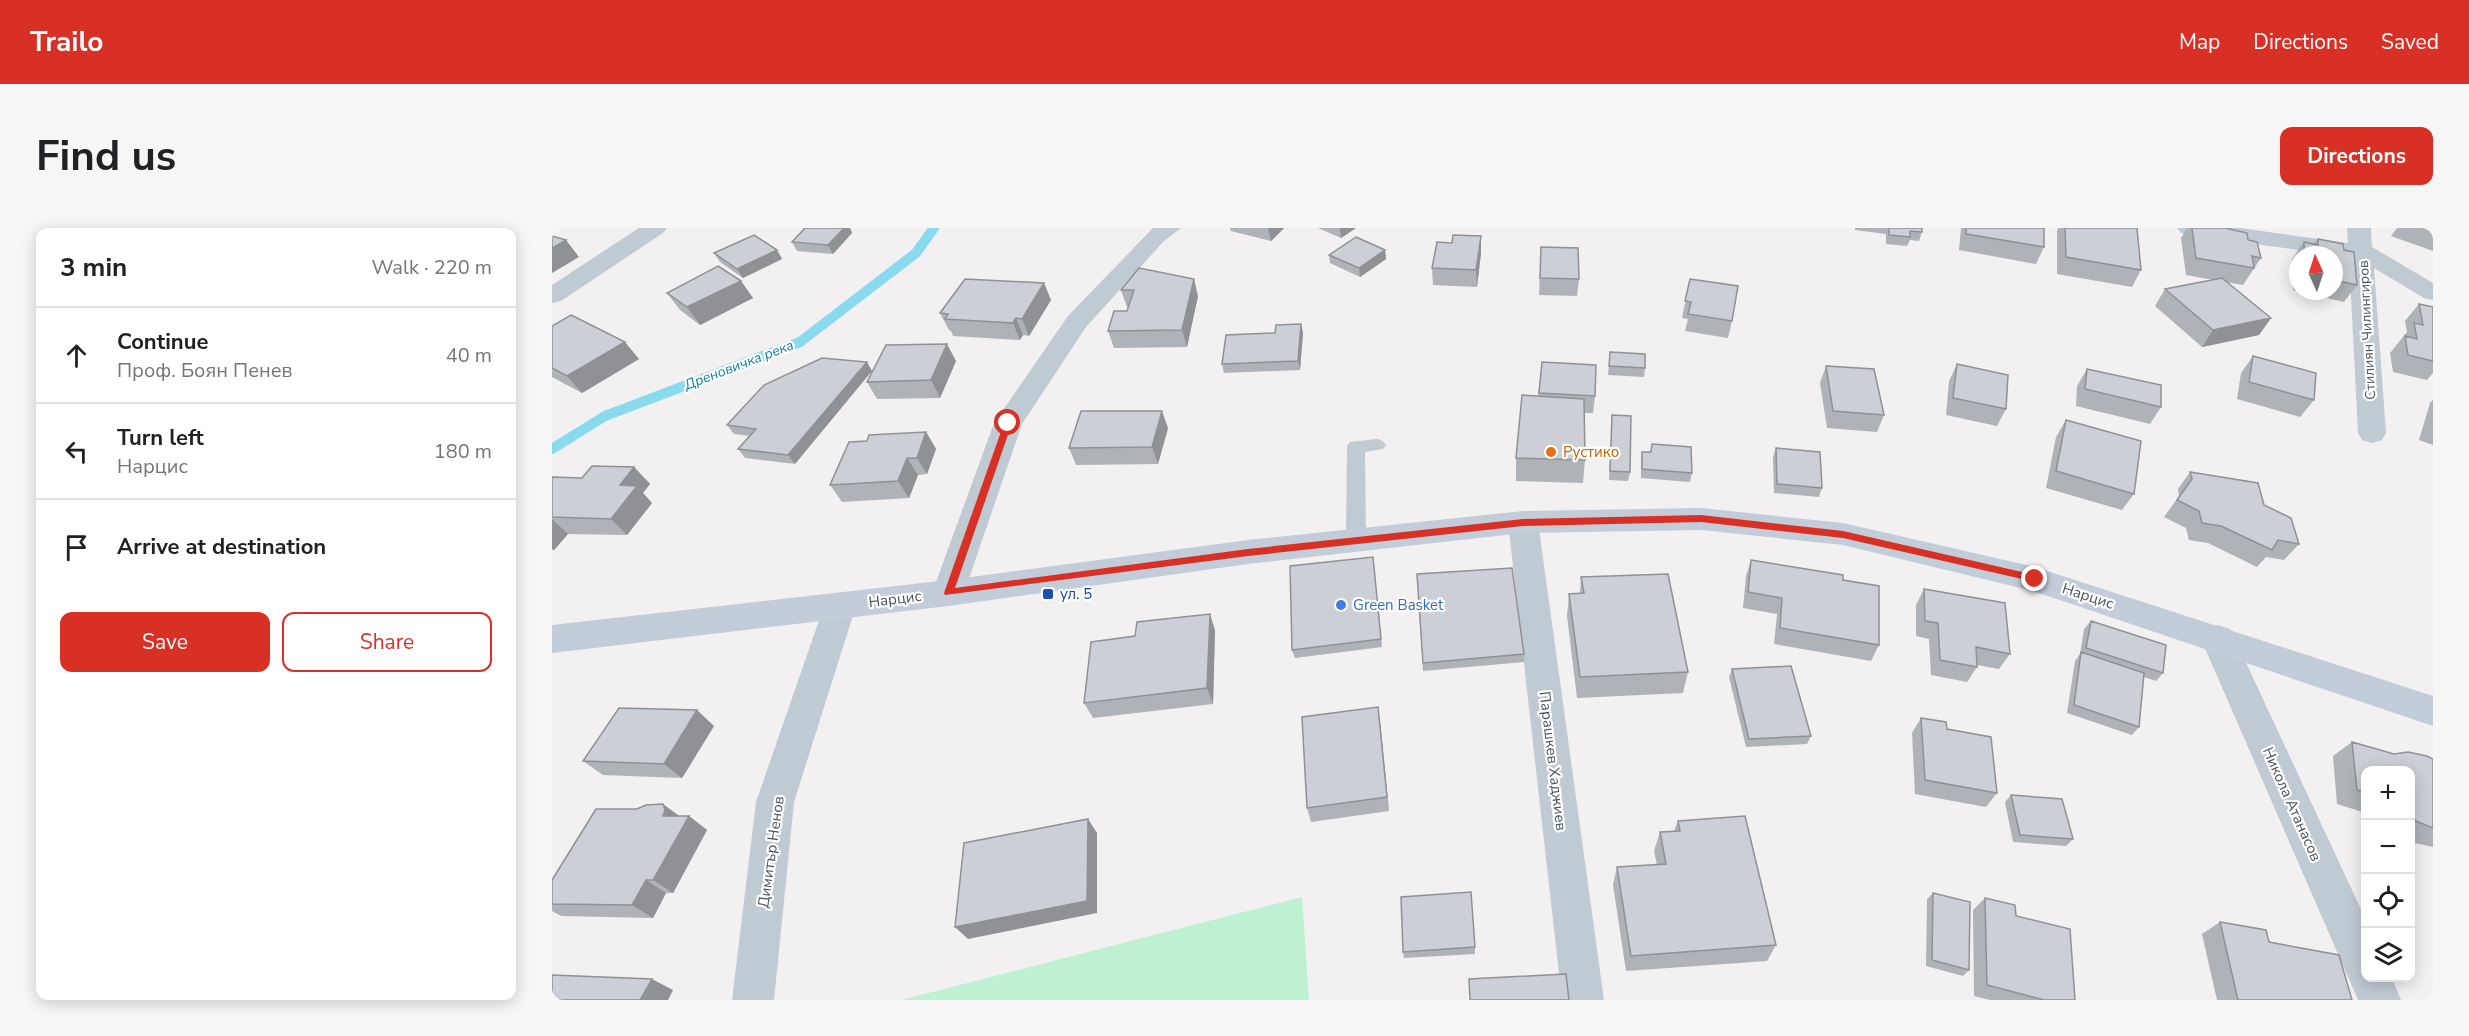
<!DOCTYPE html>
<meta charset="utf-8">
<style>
body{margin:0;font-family:"Nunito Sans",sans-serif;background:#f6f6f6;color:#202124}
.controls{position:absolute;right:18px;bottom:18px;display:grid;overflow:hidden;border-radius:12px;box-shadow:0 3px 15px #0003}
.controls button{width:54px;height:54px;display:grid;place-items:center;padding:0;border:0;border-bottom:2px solid #e0e0e0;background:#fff;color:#202124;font:30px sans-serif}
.compass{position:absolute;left:1737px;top:18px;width:54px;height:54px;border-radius:50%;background:#fff;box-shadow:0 3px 15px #0003;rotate:357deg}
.stop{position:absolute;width:18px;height:18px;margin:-14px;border:4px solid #d93025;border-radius:50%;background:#fff}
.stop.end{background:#d93025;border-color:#fff;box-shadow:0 2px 6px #0008}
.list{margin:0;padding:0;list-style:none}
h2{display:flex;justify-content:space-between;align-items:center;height:78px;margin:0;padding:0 24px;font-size:26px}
h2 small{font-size:20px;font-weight:400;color:#757577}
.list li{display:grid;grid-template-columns:39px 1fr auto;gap:18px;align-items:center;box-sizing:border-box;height:96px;padding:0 24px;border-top:2px solid #e0e0e0}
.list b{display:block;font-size:22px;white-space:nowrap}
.list p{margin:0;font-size:20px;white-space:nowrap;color:#757577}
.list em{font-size:20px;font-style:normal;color:#757577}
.actions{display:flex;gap:12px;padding:18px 24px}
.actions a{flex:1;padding:14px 0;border:2px solid #d93025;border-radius:12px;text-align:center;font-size:21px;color:#d93025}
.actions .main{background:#d93025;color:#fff}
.icon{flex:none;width:33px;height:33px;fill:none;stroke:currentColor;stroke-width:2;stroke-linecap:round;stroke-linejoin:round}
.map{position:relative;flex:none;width:1881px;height:772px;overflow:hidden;border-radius:12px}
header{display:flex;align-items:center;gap:36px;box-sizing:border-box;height:84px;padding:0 30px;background:#d93025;color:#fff}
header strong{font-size:28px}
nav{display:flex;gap:33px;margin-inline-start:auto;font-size:21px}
.intro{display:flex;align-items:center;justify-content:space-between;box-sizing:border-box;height:144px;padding:0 36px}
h1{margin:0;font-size:42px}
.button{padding:15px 27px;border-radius:12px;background:#d93025;color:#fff;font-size:21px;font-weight:700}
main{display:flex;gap:36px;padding:0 36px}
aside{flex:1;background:#fff;border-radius:12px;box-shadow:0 3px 15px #0003}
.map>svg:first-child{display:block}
</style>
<header>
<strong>Trailo</strong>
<nav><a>Map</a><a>Directions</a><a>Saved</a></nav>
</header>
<div class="intro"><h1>Find us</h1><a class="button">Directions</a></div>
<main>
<aside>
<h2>3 min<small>Walk · 220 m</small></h2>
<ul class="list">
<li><svg class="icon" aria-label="ahead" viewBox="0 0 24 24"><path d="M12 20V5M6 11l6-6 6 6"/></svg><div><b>Continue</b><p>Проф. Боян Пенев</p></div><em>40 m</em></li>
<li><svg class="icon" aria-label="left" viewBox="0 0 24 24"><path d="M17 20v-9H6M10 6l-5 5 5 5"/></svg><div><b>Turn left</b><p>Нарцис</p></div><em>180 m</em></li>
<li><svg class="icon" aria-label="arrive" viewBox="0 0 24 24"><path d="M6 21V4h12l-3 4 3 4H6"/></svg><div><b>Arrive at destination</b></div></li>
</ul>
<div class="actions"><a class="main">Save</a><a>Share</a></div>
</aside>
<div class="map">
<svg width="1881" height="772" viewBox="0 0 1881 772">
<rect width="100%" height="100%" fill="#f2f0f0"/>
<path fill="#bef1d1" d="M750,669L757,772H349Z"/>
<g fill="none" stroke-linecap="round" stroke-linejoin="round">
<path stroke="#89daef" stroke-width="10" d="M0,221L53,188L248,114L364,25L382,0"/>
<path fill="#c0cad2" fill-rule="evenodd" d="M825,211L831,213L834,217L831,221L813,224L814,312L811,317L804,319L797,317L794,312L795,218L798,214Z"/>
<path fill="#c0cad2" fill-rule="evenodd" d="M87,0H115L111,5L9,73L0,75V57Z
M601,0H629L611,14L534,99L470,196L412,365L407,374L396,378L385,374L380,365L442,195L516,88Z
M1625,0H1688L1796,15L1795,0H1819L1820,19L1881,55V72L1872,70L1822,40L1834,205L1830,212L1820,215L1810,212L1806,205L1797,29L1637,7L1629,5Z
M971,283L982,286L986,294L1052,772H1010L956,294L960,286Z
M288,365L300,369L304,378L242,574L222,772H180L204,574L272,378L276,369Z
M1666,397L1678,401L1683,411L1814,692V750H1840L1849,772H1806L1649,411L1654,401Z"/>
<path fill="#c2cdd9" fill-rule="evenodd" d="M1149,280L1291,295L1483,339L1881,468V498L1481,363L1291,317L1149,302L971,305L696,336L396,378L0,425V397L396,352L696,312L971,283Z"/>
</g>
<path fill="#afb2b7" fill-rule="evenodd" d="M253,0H298L300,5L281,26L245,23L240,14Z
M678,0H732L719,13L679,3Z
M766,0H804L789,10Z
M1303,0H1370V4L1367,13L1358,12L1355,18L1334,16V6L1303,2Z
M1409,0H1492V19L1484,36L1407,22Z
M1506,0H1585L1589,42L1580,59L1505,46V3Z
M1635,0H1673L1696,12L1709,30L1691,57L1674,54L1719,90L1707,107L1650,119L1603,78L1613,61L1662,52L1634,47L1629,10Z
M1845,0H1881V23L1839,8Z
M929,8V25L925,59L881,57L880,40L900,15Z
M1766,11L1792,22L1805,57L1792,74L1741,62L1740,31L1752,14L1762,16ZM1746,27H1782V63H1746Z
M989,19L1027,51L1025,68L987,67Z
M225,22L230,31L191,50L168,34L162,25Z
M833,22L834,31L808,49L778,35L777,27Z
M587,40L646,68L635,119L562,120L556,103L575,83L576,79H575L569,62Z
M1138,51L1180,93L1176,110L1133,103L1136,91L1130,90Z
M189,53L201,70L148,97L128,82L115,65Z
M499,72L477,108L471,107L468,112L401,108L399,103L397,102L388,85Z
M1867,76L1881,79V145L1875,152L1841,144L1838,125L1855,104L1853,93Z
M749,96L751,105L748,142L672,145L670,136L723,105Z
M0,98L87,131L30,165L0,149Z
M1058,124L1093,140L1092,149L1056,147Z
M1701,128L1762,172L1748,189L1685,171L1689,145Z
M404,133L388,170L325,171L315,154Z
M990,134L1043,168L1041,185H1033V232L1031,255L964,253V230L986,168Z
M1405,136L1454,181L1445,198L1394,187L1397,153Z
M1274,138L1332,187L1325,204L1275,200L1268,155Z
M1535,141L1609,179L1598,196L1524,178L1525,158Z
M212,157L243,236L193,230L186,221L198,208L182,206L175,197Z
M1881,172V217L1867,212L1878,175Z
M1060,187L1078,244L1076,253L1057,252Z
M1514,192L1582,266L1570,282L1494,260L1504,209Z
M616,200L606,236L524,237L517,220Z
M374,204L384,221L375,246L366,247L357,270L290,274L278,257L315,213Z
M1100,216L1140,245L1138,254L1089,250V233L1090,224H1098Z
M1224,220L1270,260L1267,269L1222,265L1221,229Z
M82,239L98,256L91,265L100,275L75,307L16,306L2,322H0V249L30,250Z
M1638,244L1712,277L1747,316L1732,332L1714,329L1705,339L1656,315L1637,312L1634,300L1612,289L1627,268L1626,261Z
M1199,332L1291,352L1327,417L1319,433L1222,416L1225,386L1191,380L1194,348Z
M822,338L830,419L743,430L740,422Z
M865,346L972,426V434L871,443Z
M1029,349L1136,444L1131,465L1025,470L1015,388L1017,366L1028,365Z
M1372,361L1458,426L1447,441L1425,437V439L1415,454L1379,447L1377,411L1364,408V377Z
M1539,393L1611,445L1604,453L1592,449L1587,499L1580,507L1515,485L1523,433L1528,426L1532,401Z
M663,402L661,476L541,490L532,475Z
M1180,441L1259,508L1255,516L1194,519L1177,449Z
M1369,490L1395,501L1445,565L1434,579L1363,566L1360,505Z
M828,494L837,583L759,594L755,580Z
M162,498L130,550L51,547L31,533Z
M1800,514L1842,526L1881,531V619L1858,614V543H1814V585L1785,576L1781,528Z
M1459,567L1521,611L1514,618L1461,614L1453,574Z
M127,588H137L155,602L121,665H114L101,690L9,688L0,683V652Z
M1126,593L1224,717L1215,733L1074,743L1061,657L1065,639L1105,637L1102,623L1108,604L1122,603Z
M1381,665L1417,742L1411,748L1374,738L1375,671Z
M1433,670L1464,688L1523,772H1438L1422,768L1421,682Z
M1668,694L1717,714L1800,772H1665L1650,706Z
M923,719V726L852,730L851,724Z"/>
<path fill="#8f9195" d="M292,0H298L300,5L281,26L276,17Z
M716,0H732L719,13Z
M789,0H804L789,10L788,1Z
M929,8V25L925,59L924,42Z
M14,12L27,29L0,45V20Z
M225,22L230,31L191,50L185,41Z
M833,22L834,31L808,49L807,40Z
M642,51L646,68L635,119L630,102Z
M189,53L201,70L148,97L135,79Z
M492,55L499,72L477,108L470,91Z
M464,90L471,107L468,112L461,95Z
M1719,90L1707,107L1650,119L1661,102Z
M749,96L751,105L748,142L746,133Z
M73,114L87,131L30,165L15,148Z
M395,116L404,133L388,170L379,152Z
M315,134L320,143L243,236L236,227Z
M610,183L616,200L606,236L600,219Z
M374,204L384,221L375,246L365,230Z
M355,230L366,247L357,270L346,253Z
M82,239L98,256L91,265L100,275L75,307L59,291L68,257Z
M0,291L16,306L2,322L0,320Z
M658,386L663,402L661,476L655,460Z
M826,479L828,494L837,583L835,569Z
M145,482L162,498L130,550L112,536Z
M111,576L130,590L137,588L155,602L121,665L101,652Z
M536,591L545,605V685L416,711L403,699Z
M94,652L114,665L101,690L80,677Z
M100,751L121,762L116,772H88Z"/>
<path fill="#cccfd5" stroke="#8f9195" stroke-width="1.5" d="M253,0H292L276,17L240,14Z
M1337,0H1370V4L1358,3V9L1337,7Z
M1414,0H1492V19L1414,6Z
M1513,0H1585L1589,42L1514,29Z
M1640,0H1673L1695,5L1696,12L1705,14L1709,30L1700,28L1702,40L1644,30Z
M202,7L225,22L185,41L162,25Z
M901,7L929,8L924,42L880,40L885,14L900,15Z
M0,8L14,12L0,20Z
M804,9L833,22L807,40L777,27Z
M1766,11L1791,16L1792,22L1802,24L1805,57L1782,52V27H1752V14L1766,17Z
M989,19L1026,20L1027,51L988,50Z
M166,38L189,53L135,79L115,65Z
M587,40L642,51L630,102L556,103L562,83H575L582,62H569Z
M1670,50L1719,90L1661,102L1613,61Z
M413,51L492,55L470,91L464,90L461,95L393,91L396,86L388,85Z
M1138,51L1186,58L1180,93L1136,86L1139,74L1133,73Z
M1867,76L1881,79V133L1856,127L1853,108L1865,111L1862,95L1871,97Z
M19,87L73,114L15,148L0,140V98Z
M749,96L746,133L670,136L674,107L723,105L724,97Z
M395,116L379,152L315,154L334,117Z
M1058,124L1093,126V140L1057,138Z
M1701,128L1764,145L1762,172L1697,154Z
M270,130L315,134L236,227L186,221L204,201L175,197L212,157Z
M990,134L1044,137L1043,168L987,165Z
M1405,136L1456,147L1454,181L1401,170Z
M1274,138L1322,141L1332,187L1281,183Z
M1535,141L1609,157V179L1533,161Z
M970,167L1032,171L1033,232L964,230Z
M529,183H610L600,219L517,220Z
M1060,187L1079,188L1078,244L1058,243Z
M1514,192L1589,213L1582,266L1504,243Z
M374,204L365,230H355L346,253L278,257L297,214L315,213L317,207Z
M1100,216L1139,219L1140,245L1090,241V224H1099Z
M1224,220L1268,224L1270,260L1225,256Z
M40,238L82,239L68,257L85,258L59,291L0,289V249L30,250Z
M1638,244L1706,255L1712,277L1739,290L1747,316L1726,312L1720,322L1669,298L1650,295L1647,283L1625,272L1640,251Z
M821,329L829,411L740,422L738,338Z
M1199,332L1291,347V352L1327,358V417L1228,400L1230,370L1196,364Z
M960,340L972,426L871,435L865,346Z
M1116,346L1136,444L1028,449L1017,366L1032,365L1029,349Z
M1372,361L1453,375L1458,426L1424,419L1425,439L1388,432L1386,395L1373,393Z
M658,386L655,460L532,475L539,414L583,408L585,394Z
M1539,393L1614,417L1611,445L1534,420Z
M1529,424L1592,445L1587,499L1522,477Z
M1239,438L1259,508L1197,511L1180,441Z
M826,479L835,569L755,580L750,489Z
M67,480L145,482L112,536L31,533Z
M1369,490L1394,494L1395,501L1439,509L1445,565L1373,552Z
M1800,514L1842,526L1856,524L1875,528L1881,531V600L1864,593L1858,588V543H1814V565L1805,562Z
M1459,567L1510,571L1521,611L1468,607Z
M111,576L113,582L111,588H137L101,652H94L80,677L0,676V652L44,581H85L94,577Z
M1193,588L1224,717L1079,728L1065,639L1114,636L1108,604L1128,603L1126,593Z
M536,591L535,673L403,699L412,615Z
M919,664L923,719L851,724L849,669Z
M1381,665L1418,674L1417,742L1380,732Z
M1433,670L1463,677L1464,688L1518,701L1523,772H1492L1435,757Z
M1668,694L1714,702L1717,714L1787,727L1800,772H1686Z
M1014,746L1017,772H918L917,751Z
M0,747L100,751L88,772H0Z"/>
<path fill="#d93025" d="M456,192L460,195L403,360L696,321L971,291L1149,287L1291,303L1483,347L1487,351L1483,354L1291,310L1149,294L971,298L696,328L393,367L392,365L452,195Z"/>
<circle fill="#e8710a" stroke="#fff" stroke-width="2" cx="999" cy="224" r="6"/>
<rect fill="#1a4fb4" stroke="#fff" stroke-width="2" x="490" y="360" width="12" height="12" rx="3"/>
<circle fill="#3f7fe0" stroke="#fff" stroke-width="2" cx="789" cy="377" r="6"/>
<g text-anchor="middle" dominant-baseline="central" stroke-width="4.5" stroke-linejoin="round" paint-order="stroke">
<g font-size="14" fill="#47535e" stroke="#fff">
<text transform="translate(1815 102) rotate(-93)">Стилиян Чилингиров</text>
</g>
<g font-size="14" font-style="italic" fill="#0981a0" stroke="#fff">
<text transform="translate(187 137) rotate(-21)">Дреновичка река</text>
</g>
<g font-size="15" fill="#c56008" stroke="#fff" text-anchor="start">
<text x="1011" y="224">Рустико</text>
</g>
<g font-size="15" fill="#164399" stroke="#fff" text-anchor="start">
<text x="508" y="366">ул. 5</text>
</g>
<g font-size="15" fill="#47535e" stroke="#fff">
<text transform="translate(1536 368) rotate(18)">Нарцис</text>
<text transform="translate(343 371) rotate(-7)">Нарцис</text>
<text transform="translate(1001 533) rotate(83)">Парашкев Хаджиев</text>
<text transform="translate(1740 576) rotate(66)">Никола Атанасов</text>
<text transform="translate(219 624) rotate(-82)">Димитър Ненов</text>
</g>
<g font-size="15" fill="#366cbe" stroke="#fff" text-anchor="start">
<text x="801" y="377">Green Basket</text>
</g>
</g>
</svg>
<div class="controls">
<button>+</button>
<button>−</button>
<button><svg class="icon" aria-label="locate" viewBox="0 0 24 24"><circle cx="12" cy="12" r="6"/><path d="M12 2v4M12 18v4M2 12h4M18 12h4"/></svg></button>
<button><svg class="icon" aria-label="layers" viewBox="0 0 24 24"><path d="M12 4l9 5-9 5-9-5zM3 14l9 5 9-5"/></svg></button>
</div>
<svg class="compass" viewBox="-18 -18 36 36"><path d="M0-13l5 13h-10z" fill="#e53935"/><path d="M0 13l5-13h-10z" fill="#757577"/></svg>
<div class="stop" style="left:456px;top:195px"></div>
<div class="stop end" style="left:1483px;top:351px"></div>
</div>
</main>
